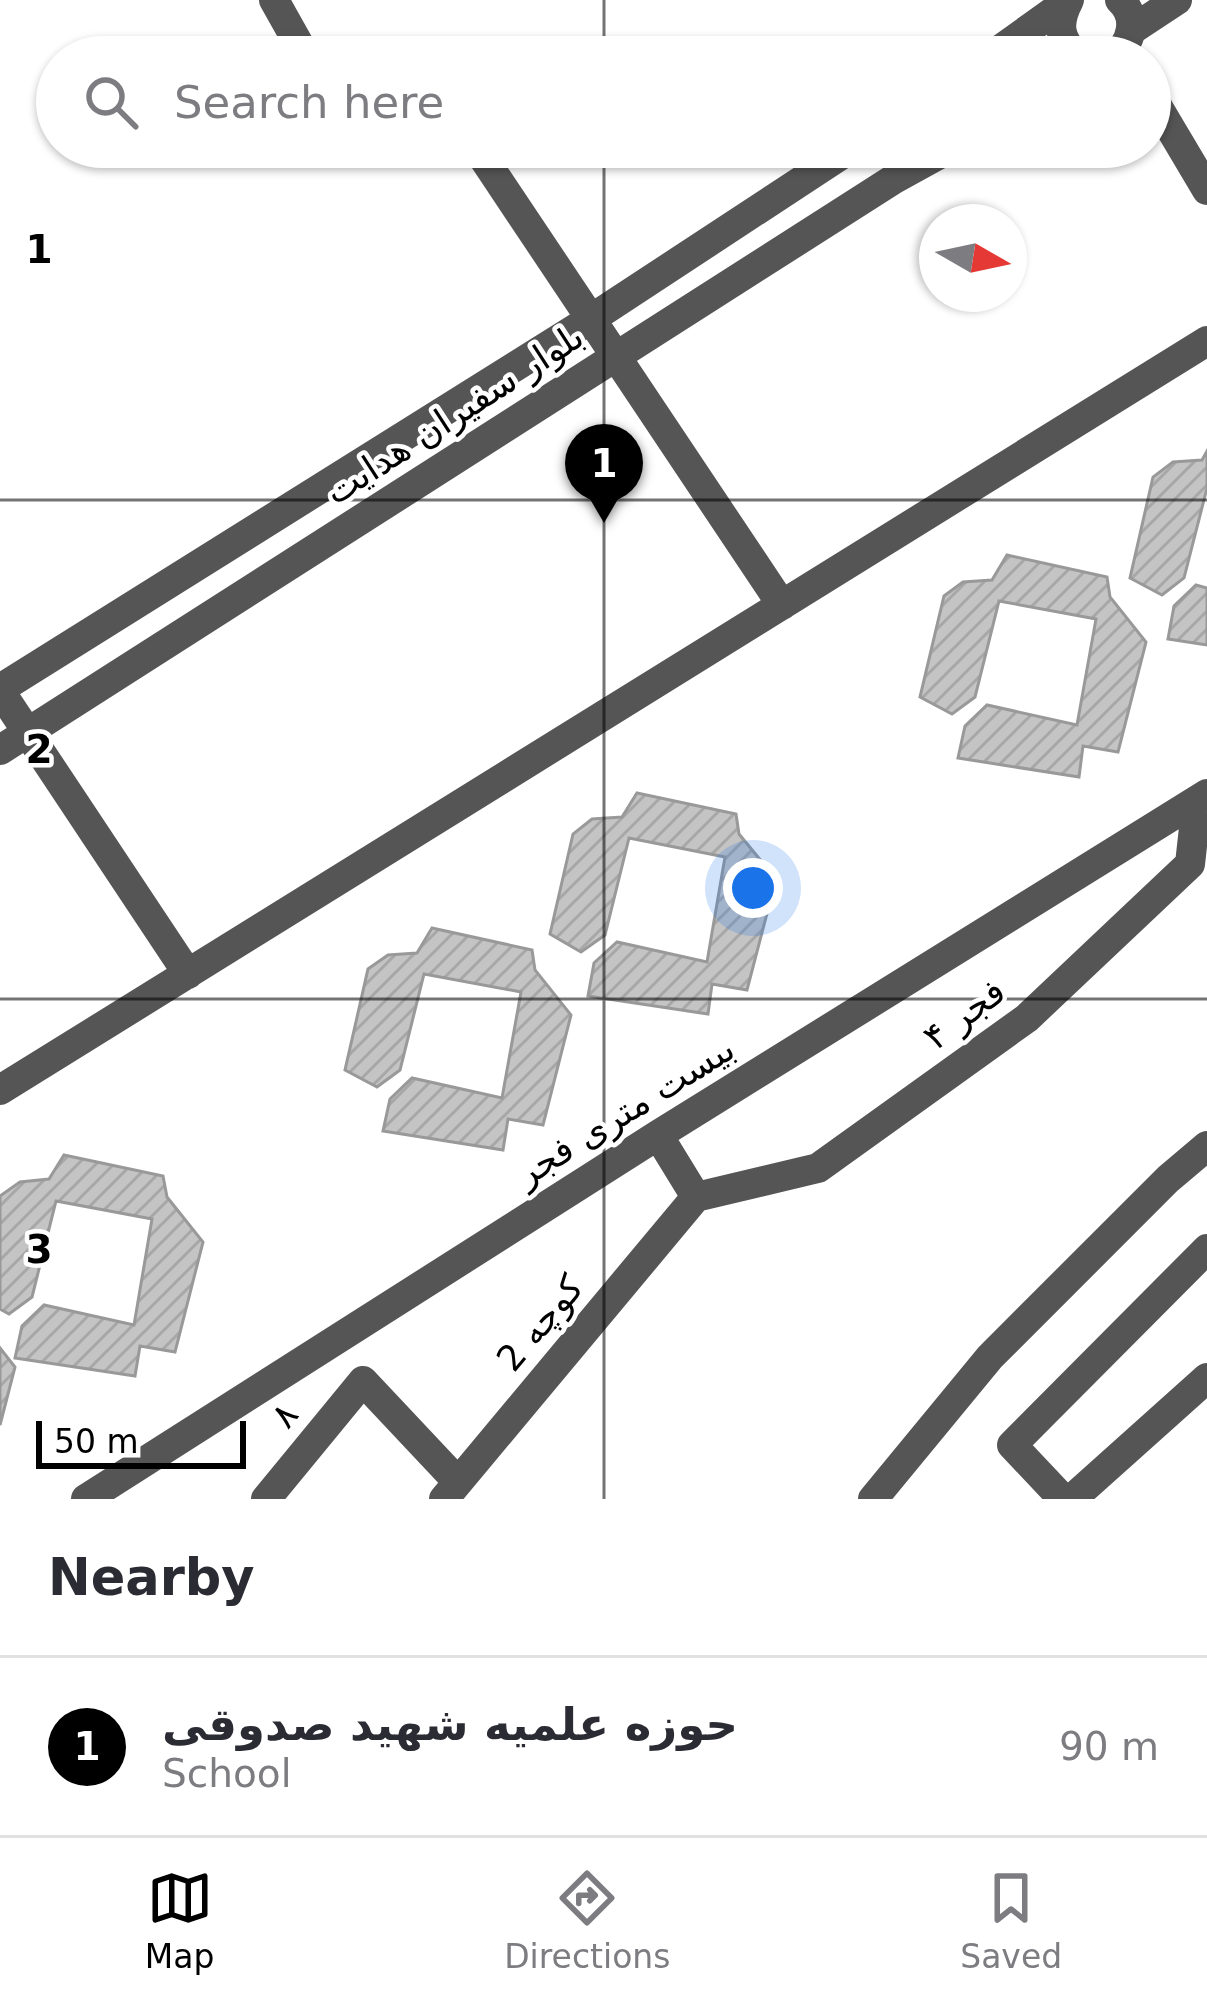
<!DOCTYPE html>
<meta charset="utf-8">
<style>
body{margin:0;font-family:"DejaVu Sans","Noto Naskh Arabic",sans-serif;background:#f2f2f3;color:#2b2b33}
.compass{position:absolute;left:919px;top:204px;width:108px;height:108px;border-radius:50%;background:#fff;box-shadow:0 3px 9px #0004;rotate:99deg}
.scale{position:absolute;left:36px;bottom:30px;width:210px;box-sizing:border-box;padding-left:12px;border:6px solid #000;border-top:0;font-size:33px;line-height:42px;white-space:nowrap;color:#000;-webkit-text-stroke:9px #fff;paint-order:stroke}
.you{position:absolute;left:753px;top:888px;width:42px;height:42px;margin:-30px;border:9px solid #fff;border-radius:50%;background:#1a73e8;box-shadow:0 0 0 18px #1a73e833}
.badge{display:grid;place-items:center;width:78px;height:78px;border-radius:50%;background:#000;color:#fff;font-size:39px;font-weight:700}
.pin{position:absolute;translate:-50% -99px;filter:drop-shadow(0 3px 6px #0008)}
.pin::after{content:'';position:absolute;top:63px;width:42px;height:36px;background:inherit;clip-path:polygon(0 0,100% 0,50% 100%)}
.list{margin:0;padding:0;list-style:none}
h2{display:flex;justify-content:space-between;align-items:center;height:156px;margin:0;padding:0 48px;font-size:51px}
h2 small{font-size:39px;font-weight:400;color:#7c7c81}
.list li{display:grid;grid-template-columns:78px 1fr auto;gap:36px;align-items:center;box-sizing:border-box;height:180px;padding:0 48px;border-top:3px solid #e1e1e2}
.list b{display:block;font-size:45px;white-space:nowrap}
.list p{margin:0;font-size:39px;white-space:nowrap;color:#7c7c81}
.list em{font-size:39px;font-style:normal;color:#7c7c81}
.icon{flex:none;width:66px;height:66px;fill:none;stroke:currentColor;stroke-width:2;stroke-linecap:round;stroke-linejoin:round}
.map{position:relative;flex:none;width:1207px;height:1499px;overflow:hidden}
.search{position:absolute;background:#fff;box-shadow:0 3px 9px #0004;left:36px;right:36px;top:36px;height:132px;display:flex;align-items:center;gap:30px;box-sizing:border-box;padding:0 42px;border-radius:66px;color:#7c7c81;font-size:45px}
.sheet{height:336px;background:#fff}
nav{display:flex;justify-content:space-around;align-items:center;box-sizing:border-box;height:168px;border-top:3px solid #e1e1e2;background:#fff;font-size:33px;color:#7c7c81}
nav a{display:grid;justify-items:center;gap:6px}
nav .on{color:#000}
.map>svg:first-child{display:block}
</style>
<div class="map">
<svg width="1207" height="1499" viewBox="0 0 1207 1499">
<defs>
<pattern id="building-hatch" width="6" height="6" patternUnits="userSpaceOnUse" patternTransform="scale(3)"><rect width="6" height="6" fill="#c4c4c4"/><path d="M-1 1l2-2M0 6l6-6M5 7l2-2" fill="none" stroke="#a7a7a7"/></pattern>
</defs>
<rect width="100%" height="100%" fill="#fff"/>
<path fill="url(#building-hatch)" stroke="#999" stroke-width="3" d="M1207,451V488L1184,578L1162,595L1130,578L1153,477L1173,462L1202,460Z
M1007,555L1107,577L1110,597L1146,642L1118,752L1083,746L1079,777L958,758L965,726L987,705L1077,725L1096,619L999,601L975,697L952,714L920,697L944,596L963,582L992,580Z
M1196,585L1207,588V645L1168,639L1174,606Z
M637,793L736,814L739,834L776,879L747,990L712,984L708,1014L588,996L594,963L617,942L707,962L725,857L629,838L605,935L581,952L550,934L573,834L592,819L622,817Z
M432,928L532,950L535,970L571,1015L543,1125L508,1119L503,1150L383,1131L390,1099L412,1078L502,1098L521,992L424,974L400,1070L377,1087L345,1070L368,969L388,955L417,953Z
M64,1155L163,1176L167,1197L203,1242L175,1352L140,1346L135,1376L15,1358L22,1326L44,1305L134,1325L152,1219L56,1201L32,1297L9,1314L0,1309V1196L20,1182L49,1179Z
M0,1348L15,1367L0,1425Z"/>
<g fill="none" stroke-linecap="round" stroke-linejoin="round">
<path stroke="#555" stroke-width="30" d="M274,0L306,57
M1069,0C1057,23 1058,39 1078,57
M1133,29L1177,0
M990,57L1068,1
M1112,57C1132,45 1139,17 1120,0
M1150,94L1207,190
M476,147L782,605
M0,689L591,319L853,147
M0,691L188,974
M0,750L894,179L952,147
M0,1090L1207,341
M658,1135L696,1197
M696,1197L818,1168L1027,1018L1190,864L1197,801
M86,1499L658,1135L1207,794
M266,1499L363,1381L458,1482
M444,1499L696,1197
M873,1499L990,1357L1168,1179L1207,1146
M1063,1499L1012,1445L1207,1249
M1072,1499L1207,1378"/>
</g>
<path fill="none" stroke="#000" stroke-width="3" stroke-opacity="0.55" d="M604,0V57M604,147V1499M0,500H1207M0,999H1207"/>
<g text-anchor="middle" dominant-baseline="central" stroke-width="9" stroke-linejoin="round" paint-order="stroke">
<g font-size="36" fill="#000" stroke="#fff">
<text transform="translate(454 414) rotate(-33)">بلوار سفیران هدایت</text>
<text transform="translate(964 1014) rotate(-37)">فجر ۴</text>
<text transform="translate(625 1111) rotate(-32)">بیست متری فجر</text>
<text transform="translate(540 1323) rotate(-50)">کوچه 2</text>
<text transform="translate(284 1415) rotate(-51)">۸</text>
</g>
</g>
<g font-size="39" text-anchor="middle" font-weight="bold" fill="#000" stroke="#fff" stroke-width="9" stroke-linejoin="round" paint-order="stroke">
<text x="39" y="263">1</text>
<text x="39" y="763">2</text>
<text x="39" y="1263">3</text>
</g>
</svg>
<svg class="compass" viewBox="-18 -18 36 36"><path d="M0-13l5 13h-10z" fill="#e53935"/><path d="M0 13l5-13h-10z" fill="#7c7c81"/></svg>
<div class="scale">50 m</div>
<div class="you"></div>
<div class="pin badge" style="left:604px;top:523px">1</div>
<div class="search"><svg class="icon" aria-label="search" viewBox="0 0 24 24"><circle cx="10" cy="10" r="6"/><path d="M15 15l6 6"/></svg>Search here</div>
</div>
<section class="sheet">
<h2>Nearby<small></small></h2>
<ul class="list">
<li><span class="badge">1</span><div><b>حوزه علمیه شهید صدوقی</b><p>School</p></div><em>90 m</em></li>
</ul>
</section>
<nav>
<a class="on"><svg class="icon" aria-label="map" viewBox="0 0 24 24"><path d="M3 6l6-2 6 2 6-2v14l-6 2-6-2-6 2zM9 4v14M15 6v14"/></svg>Map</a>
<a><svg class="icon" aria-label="directions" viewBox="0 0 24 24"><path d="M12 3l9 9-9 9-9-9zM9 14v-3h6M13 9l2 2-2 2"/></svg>Directions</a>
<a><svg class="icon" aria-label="saved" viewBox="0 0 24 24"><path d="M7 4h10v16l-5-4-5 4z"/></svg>Saved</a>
</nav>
